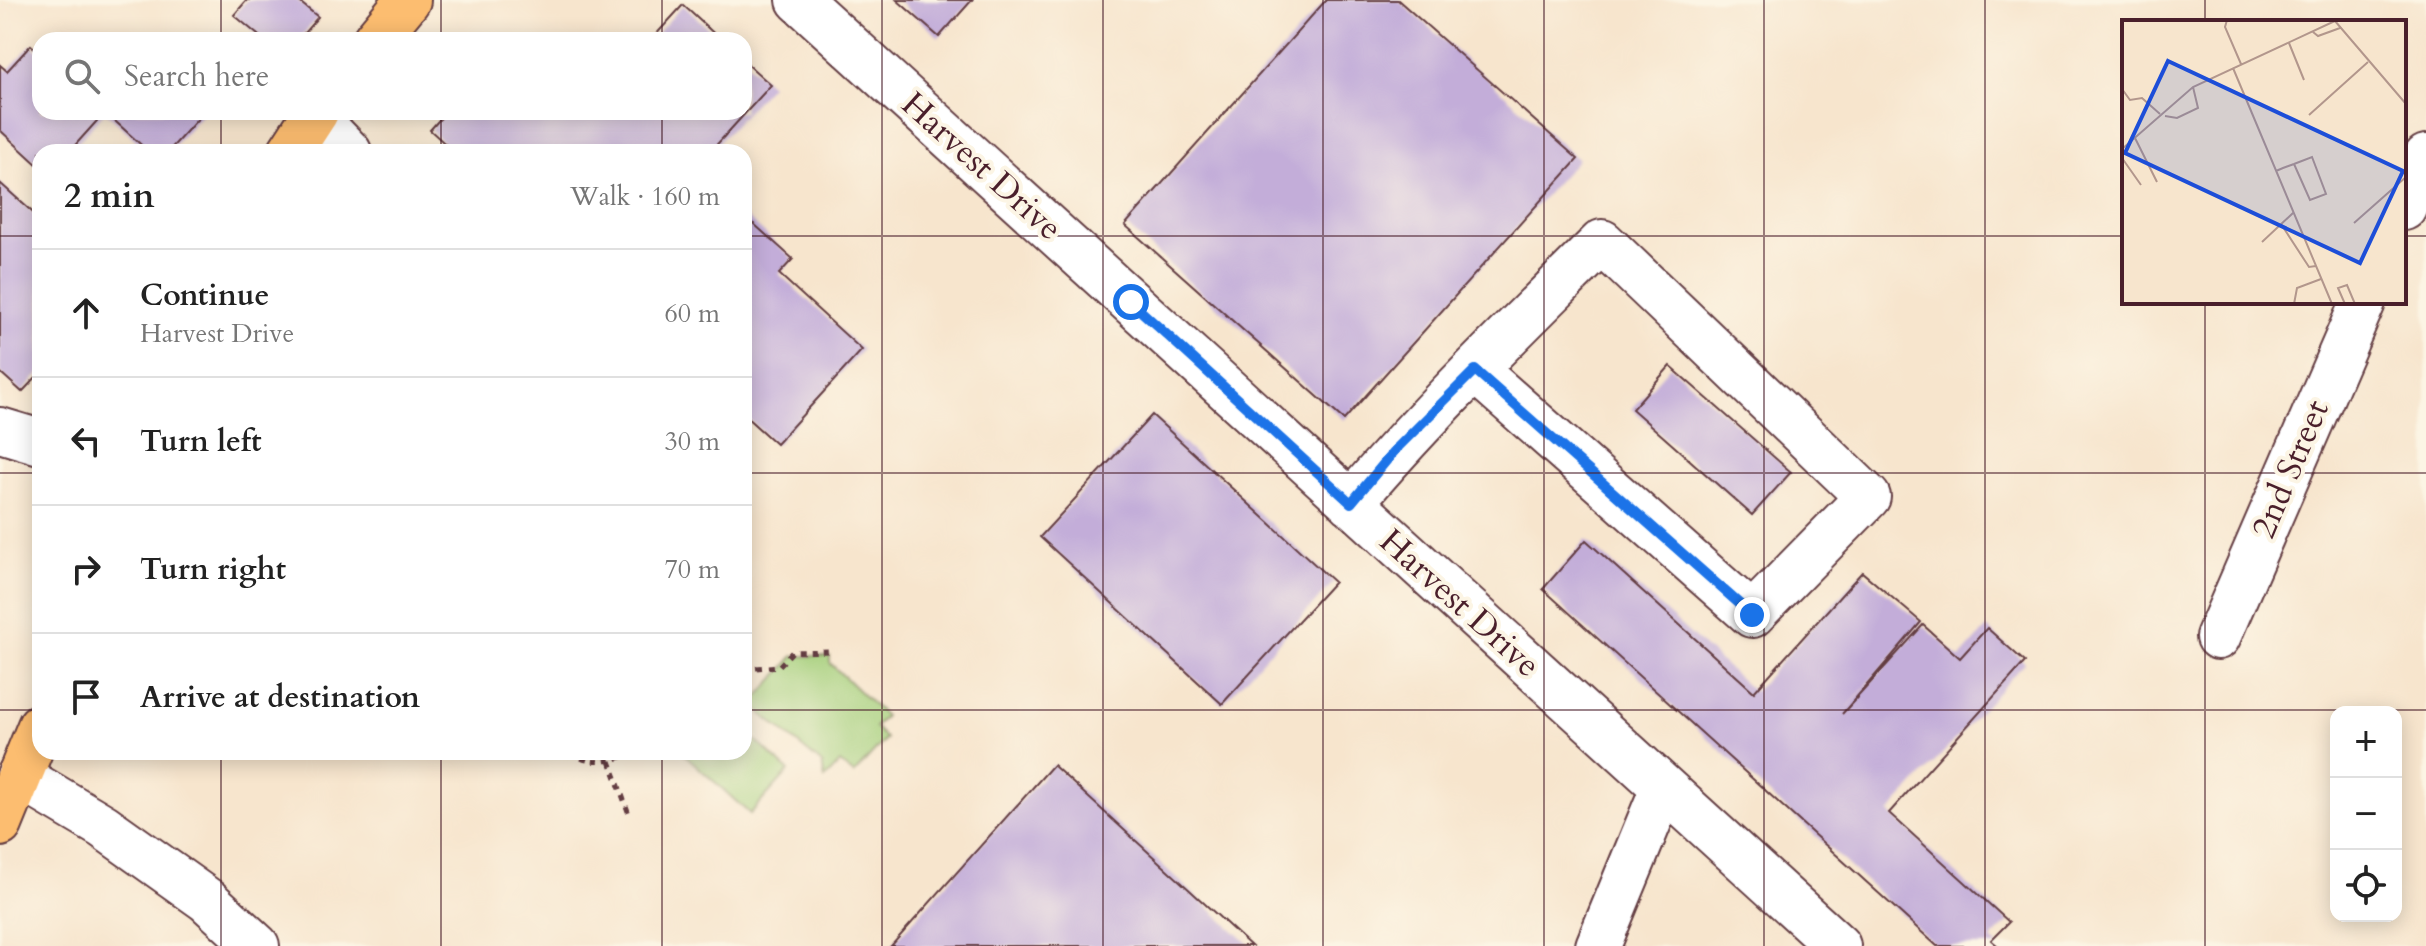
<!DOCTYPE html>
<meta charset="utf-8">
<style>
body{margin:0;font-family:Cardo,serif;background:#f2f2f2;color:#222}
.controls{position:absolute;right:24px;bottom:24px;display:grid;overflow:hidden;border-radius:16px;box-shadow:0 4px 20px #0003}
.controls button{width:72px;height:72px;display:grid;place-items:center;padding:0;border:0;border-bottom:2px solid #e0e0e0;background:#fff;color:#222;font:40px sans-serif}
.stop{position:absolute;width:24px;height:24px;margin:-18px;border:6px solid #1a73e8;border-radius:50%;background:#fff}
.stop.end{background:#1a73e8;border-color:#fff;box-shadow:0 2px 8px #0008}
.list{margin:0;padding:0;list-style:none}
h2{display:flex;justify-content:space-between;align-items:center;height:104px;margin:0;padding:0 32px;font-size:34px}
h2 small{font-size:26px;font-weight:400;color:#767676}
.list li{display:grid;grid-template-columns:52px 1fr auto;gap:24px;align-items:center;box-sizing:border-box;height:128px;padding:0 32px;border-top:2px solid #e0e0e0}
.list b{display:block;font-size:30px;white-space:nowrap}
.list p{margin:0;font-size:26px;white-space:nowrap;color:#767676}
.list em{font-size:26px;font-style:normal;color:#767676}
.icon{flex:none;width:44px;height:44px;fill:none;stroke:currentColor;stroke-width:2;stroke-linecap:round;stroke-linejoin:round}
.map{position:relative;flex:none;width:2426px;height:946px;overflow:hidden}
.search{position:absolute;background:#fff;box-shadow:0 4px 20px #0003;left:32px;top:32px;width:720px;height:88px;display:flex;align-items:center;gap:20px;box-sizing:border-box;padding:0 28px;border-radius:24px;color:#767676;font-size:30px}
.panel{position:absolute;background:#fff;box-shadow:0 4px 20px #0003;left:32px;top:144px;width:720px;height:616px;border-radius:24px}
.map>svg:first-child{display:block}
</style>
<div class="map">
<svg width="2426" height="946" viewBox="0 0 2426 946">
<rect width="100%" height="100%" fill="#fcf5e5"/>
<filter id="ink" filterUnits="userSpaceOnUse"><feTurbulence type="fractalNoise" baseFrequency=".0125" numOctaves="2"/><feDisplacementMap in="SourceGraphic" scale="16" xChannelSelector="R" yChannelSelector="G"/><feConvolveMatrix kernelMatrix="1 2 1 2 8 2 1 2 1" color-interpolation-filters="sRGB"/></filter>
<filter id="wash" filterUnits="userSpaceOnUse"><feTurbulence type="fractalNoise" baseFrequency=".006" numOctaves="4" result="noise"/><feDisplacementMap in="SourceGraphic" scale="32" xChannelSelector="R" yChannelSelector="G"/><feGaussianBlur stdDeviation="1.8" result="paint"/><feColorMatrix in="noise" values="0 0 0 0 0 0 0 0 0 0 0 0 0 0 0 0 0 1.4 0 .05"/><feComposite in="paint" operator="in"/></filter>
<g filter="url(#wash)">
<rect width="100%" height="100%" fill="#f7e5cd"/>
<path fill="#a5cf7b" stroke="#787753" stroke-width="2" d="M794,656H830V663L885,716L875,727L886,739L854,774L840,763L825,779L822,764L751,705Z
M744,730L789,771L750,814L682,752H744Z"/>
<g id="blocks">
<path fill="#c3add9" d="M247,0H297L318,17L298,40H264L234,15Z
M897,0H972L939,37Z
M1326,0H1398L1578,159L1344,420L1125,225Z
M683,5L721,40H651Z
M31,45L40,53V112H204L168,152H149L105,112L69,152H40V167L0,130V65L7,71Z
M744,61L771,85L710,152H454L430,130L446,112H744Z
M0,183L40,219V373L22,392L0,372Z
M744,215L793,259L779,274L862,350L776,444L744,415Z
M1670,366L1791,472L1752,515L1632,409Z
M1152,415L1334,582L1222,704L1040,537Z
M1586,540L1754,692L1862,572L1921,622L1842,714L1923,625L1960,658L1987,628L2025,662L1889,813L2009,922L1991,940L1998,946H1937L1543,589Z
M1053,765L1251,946H891Z"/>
</g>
</g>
<g filter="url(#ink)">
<use href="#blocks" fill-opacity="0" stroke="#643d43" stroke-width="2"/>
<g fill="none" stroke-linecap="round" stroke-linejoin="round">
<g stroke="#643d43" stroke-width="48">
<path id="minor" d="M799,0L1838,946
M313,115L349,152
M2404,208L2426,157
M0,430L40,442
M1351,503C1429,411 1516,328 1602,242L1868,497L1752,615L1475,370
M2218,637L2363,302
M19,776L103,826L207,900L257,946
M1598,946L1663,788"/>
</g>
<g stroke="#643d43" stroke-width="48">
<path id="major" d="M375,40L408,0
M290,152L316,112
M0,824L40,726"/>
</g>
<path stroke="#643d43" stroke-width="5" stroke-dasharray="6 6" stroke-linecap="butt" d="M744,669L779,666L792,652L831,651
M571,752C587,765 606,763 624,756L625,752
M610,761L630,817"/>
<use href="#minor" stroke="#fff" stroke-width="44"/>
<use href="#major" stroke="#fcbd6f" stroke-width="44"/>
</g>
</g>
<g fill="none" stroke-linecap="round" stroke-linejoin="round" filter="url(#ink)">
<path stroke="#1a73e8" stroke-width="10" d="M1131,302L1351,503L1396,449L1475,370L1752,615"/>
</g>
<path fill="none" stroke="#4a1f2b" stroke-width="2" stroke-opacity="0.55" d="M221,0V40M441,0V40M662,0V40M882,0V946M1103,0V946M1323,0V946M1544,0V946M1764,0V946M1985,0V946M2205,0V22M221,112V152M441,112V152M662,112V152M0,236H40M744,236H2124M2404,236H2426M2205,302V946M0,473H40M744,473H2426M0,710H40M744,710H2426M221,752V946M441,752V946M662,752V946"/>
<g text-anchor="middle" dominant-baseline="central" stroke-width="8" stroke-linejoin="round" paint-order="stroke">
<g font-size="34" fill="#4a1f2b" stroke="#fcf5e5">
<text transform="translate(982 166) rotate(42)">Harvest Drive</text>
<text transform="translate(2290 469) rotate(-67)">2nd Street</text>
<text transform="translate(1460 603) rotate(42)">Harvest Drive</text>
</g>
</g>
<g transform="translate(2122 20)">
<rect width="284" height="284" fill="#f7e5cd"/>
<path fill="none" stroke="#b2968c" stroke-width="2" d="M105,0L103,7L119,44M213,1L284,84M191,12L196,16L218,8M167,23L182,60M111,48L210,284M0,69L8,80L20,78L38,94M187,95L246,42M43,96L55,98L76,88L71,67M13,118L35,162M0,129L71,67L215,0M0,138L19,165M154,151L161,148L172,144L190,137L204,174L188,180L172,144M232,203L284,157M159,204L187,247L194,246M140,222L171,193M172,284L175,268L199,259M223,284L216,268L225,265L233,284"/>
<path fill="#1d4ed8" fill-opacity="0.15" stroke="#1d4ed8" stroke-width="4" d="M46,41L281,151L238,243L3,133Z"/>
<rect width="284" height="284" fill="none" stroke="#4a1f2b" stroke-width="4"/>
</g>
</svg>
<div class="controls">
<button>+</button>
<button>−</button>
<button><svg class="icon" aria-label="locate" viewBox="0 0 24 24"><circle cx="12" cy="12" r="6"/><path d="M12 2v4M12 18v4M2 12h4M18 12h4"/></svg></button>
</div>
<div class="stop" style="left:1131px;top:302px"></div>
<div class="stop end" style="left:1752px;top:615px"></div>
<div class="search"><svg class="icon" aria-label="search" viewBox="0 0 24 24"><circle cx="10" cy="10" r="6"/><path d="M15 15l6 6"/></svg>Search here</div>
<section class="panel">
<h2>2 min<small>Walk · 160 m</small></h2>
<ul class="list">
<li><svg class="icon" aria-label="ahead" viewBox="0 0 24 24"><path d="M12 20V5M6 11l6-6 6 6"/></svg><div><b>Continue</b><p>Harvest Drive</p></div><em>60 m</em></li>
<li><svg class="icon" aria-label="left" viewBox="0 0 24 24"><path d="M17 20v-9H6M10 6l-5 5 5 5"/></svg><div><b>Turn left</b></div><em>30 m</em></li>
<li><svg class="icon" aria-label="right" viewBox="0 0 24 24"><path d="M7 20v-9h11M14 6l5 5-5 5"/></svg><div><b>Turn right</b></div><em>70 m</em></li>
<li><svg class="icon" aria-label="arrive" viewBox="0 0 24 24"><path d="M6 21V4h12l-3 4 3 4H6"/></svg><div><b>Arrive at destination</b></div></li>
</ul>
</section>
</div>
